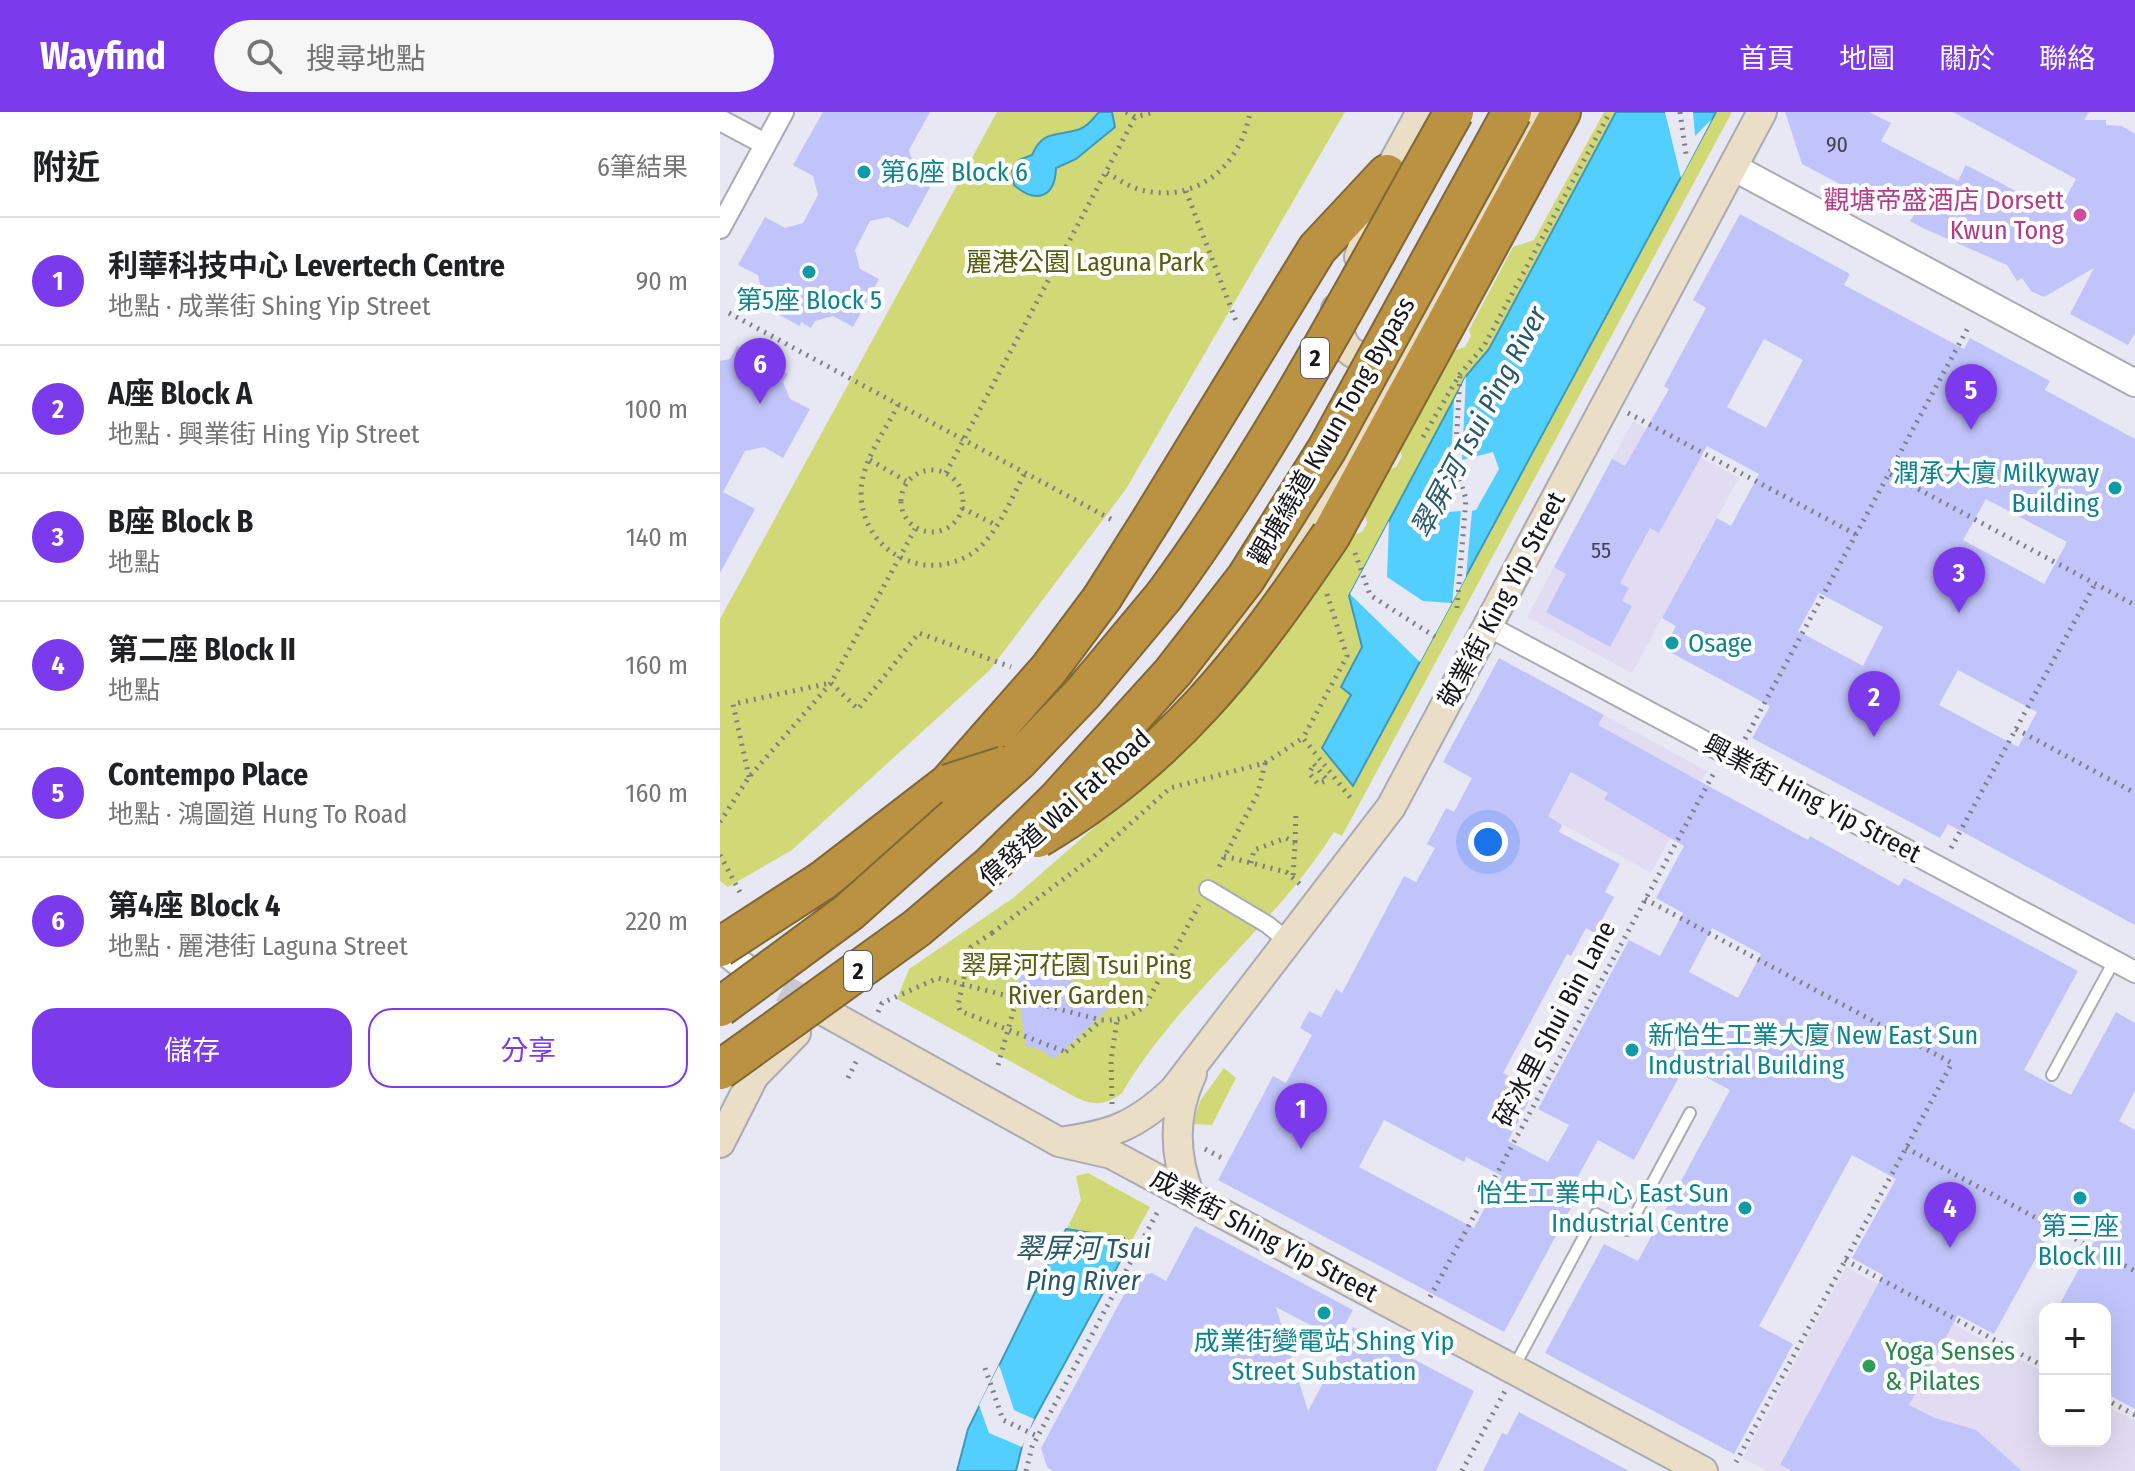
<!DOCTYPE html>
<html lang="zh-TW">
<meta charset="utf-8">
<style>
body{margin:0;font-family:"Fira Sans Condensed","Noto Sans TC",sans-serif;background:#f6f6f6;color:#202124}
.controls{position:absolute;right:24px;bottom:24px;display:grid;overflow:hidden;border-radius:16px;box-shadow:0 8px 32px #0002}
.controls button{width:72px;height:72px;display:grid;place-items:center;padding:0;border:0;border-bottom:2px solid #e0e0e0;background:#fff;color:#202124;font:40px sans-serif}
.you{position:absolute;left:768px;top:730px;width:28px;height:28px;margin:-20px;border:6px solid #fff;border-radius:50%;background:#1a73e8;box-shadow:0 0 0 12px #1a73e833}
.badge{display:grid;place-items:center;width:52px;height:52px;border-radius:50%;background:#7c3aed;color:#fff;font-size:26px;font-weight:700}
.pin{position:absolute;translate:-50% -66px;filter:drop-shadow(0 2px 4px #0008)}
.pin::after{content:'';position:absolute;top:42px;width:28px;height:24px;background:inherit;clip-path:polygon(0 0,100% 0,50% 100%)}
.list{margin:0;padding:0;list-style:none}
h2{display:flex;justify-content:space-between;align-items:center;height:104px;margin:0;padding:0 32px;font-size:34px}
h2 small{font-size:26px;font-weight:400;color:#757577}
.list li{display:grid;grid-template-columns:52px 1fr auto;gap:24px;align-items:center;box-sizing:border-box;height:128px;padding:0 32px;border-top:2px solid #e0e0e0}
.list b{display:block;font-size:30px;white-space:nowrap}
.list p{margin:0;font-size:26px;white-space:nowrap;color:#757577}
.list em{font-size:26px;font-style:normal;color:#757577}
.actions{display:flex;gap:16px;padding:24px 32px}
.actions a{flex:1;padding:18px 0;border:2px solid #7c3aed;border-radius:24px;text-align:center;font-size:28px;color:#7c3aed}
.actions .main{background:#7c3aed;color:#fff}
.icon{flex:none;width:44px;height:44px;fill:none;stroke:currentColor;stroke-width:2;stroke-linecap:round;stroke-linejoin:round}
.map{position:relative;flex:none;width:1415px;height:1359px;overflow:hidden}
header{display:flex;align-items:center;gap:48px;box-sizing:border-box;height:112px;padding:0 40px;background:#7c3aed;color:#fff}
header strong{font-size:38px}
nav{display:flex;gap:44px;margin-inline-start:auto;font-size:28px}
.search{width:560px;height:72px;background:#f6f6f6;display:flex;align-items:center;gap:20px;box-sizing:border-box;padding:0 28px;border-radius:44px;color:#757577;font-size:30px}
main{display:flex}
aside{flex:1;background:#fff}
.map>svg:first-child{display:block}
</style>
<header>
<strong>Wayfind</strong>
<div class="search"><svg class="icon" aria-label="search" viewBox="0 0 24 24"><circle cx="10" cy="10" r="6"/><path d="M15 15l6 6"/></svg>搜尋地點</div>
<nav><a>首頁</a><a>地圖</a><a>關於</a><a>聯絡</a></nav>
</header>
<main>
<aside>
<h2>附近<small>6筆結果</small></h2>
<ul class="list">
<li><span class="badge">1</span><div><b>利華科技中心 Levertech Centre</b><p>地點 · 成業街 Shing Yip Street</p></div><em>90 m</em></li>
<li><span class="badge">2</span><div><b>A座 Block A</b><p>地點 · 興業街 Hing Yip Street</p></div><em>100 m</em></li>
<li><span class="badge">3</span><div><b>B座 Block B</b><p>地點</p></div><em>140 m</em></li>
<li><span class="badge">4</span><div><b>第二座 Block II</b><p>地點</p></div><em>160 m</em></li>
<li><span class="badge">5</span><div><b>Contempo Place</b><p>地點 · 鴻圖道 Hung To Road</p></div><em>160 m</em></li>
<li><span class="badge">6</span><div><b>第4座 Block 4</b><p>地點 · 麗港街 Laguna Street</p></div><em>220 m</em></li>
</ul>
<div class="actions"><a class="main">儲存</a><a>分享</a></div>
</aside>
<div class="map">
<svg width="1415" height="1359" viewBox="0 0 1415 1359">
<rect width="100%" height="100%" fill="#e7e8f3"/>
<path fill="#e1dcf2" d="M913,309L1019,366L912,561L807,505Z
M884,603L987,659L931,761L827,704Z
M1126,1155L1325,1261V1329H1385V1293L1415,1309V1359H1047L1023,1346Z"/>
<path fill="#d1d976" d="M277,0H625L406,377L269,559L72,738L8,775L0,769V507Z
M884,0H1012L622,724L614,720C554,815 459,884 402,981C387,993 374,994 357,986L177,887L189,857L293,786L416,679L629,424L642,420L647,411L644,400L666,359L676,355L682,344L679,333L730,240L745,235L751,224L749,218L793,135L814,128Z
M504,956L516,966L492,1013L473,1012L480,989Z
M368,1061L430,1095L304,1326L296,1359H237L248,1317L361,1088L356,1064Z"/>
<path fill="#52cffe" stroke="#4098b9" stroke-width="2" d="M379,0H392L395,15L356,47L336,56C335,86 316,92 294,73L292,58L299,48L312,43C323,17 337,25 360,17C367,15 374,6 379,0Z
M896,0H996L633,674L602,636L631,583L621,575L642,535L629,484L746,264L769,237Z
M346,1117L404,1126L408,1135L304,1326L296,1359H237L248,1317Z"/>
<path fill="#e7e8f3" d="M945,0H973L975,24L992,7L961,66Z
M746,264L742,348L773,340L779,357L756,398L752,399L746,465L700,550L630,482L669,409L667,465L703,489L732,491L741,399L713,401L724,354L731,352L734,288Z
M279,1253L294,1298L314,1307L302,1335L269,1321L259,1293Z"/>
<path fill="#c1c4fa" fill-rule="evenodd" d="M103,0H210L189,38L195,57L214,68L188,116L168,105L150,109L135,138L140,157L159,167L133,215L113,204L95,209L91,216L81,210L80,214L48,197L50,193L40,188L43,183L38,163L18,153L45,105L65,116L83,111L98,83L93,64L73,53Z
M1065,0H1149L1171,11L1161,29L1238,69L1246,53L1338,101L1356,67L1233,0H1369L1364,8H1386V13L1402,14L1415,22V221L1408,233L1350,202L1374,156L1324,185L1311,179L1302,166L1297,169L1287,153L1205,117L1190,109L1194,103L1157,84L1154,90L1082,52Z
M1020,102L1130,162L1124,173L1244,237L1250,226L1330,269L1325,278L1415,327V813L1228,712L1220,726L1032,626L1050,594L944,537L956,514L942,506L997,406L1011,414L1039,362L987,334L939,421L930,416L900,471L909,476L902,489L912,494L890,535L826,500L846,462L834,455L892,347L905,354L949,277L944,274L986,196L973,188ZM1044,227L1083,248L1046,316L1007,295ZM1266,387L1347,430L1324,472L1243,428ZM1099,481L1163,515L1143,554L1078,519ZM1238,558L1317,600L1298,635L1219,593Z
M17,234L60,254L58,257L68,262L63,270L70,287L90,297L63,346L44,335L25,339L3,380L35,397L0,461V249L10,247Z
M779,546L884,603L878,613L981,670L1088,728L1090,724L1179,774L1184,766L1358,859L1304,958L1351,983L1396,900L1415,911V979L1399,1009L1415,1018V1297L1385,1281V1197H1337L1377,1124L1339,1104L1274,1222L1238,1203L1189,1293L1215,1306L1256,1318L1302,1359H1072L1060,1353L1163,1163L1132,1146L1176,1067L1132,1043L1039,1214L1073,1232L1014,1342L825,1241L884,1132L918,1149L1010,978L965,954L914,1048L878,1028L857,1066L865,1070L784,1220L498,1068L553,964L566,971L592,923L580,916L589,899L601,905L616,877L622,881L684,764L696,770L715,736L707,732L726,696L734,700L752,666L723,650ZM851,660L888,681L884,687L964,734L936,786L963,801L940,844L909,828L818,997L849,1013L828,1050L788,1029L812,983L787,968L789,964L783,961L847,842L851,844L866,816L875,821L894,785L885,780L900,752L839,720L842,713L828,704ZM992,816L1041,842L1018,886L969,860ZM664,1008L744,1050L746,1045L782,1064L754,1116L639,1055Z
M322,860L359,871L391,894L334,947L321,938L306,934L295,861Z
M475,1114L633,1198L617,1227L556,1195L588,1299L633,1215L754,1279L716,1359H333L327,1355L321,1336L413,1166L432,1161L446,1169Z
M799,1300L909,1359H763L782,1321L787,1323Z"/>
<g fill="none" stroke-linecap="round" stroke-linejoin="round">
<path stroke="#c8c8d2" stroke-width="28" stroke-dasharray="28 14" stroke-linecap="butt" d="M26,856L102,898"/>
<g stroke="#a9aab4" stroke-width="14">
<path id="service" d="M1332,963L1394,849
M794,1255L876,1102L907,1118L970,1001"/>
</g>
<g stroke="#a9aab4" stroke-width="20">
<path id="pedestrian" d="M488,777L548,813L569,830"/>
</g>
<g stroke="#a9aab4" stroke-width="24">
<path id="minor" d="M0,8L45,32
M0,116L63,0
M768,514L1415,860"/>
</g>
<g stroke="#a9aab4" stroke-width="30">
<path id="tertiary" d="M1013,55L1415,271
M0,836L26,856"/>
</g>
<g stroke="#a9aab4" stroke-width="32">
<path id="secondary" d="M639,145L667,62L701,0
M616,197C620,237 629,252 671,242
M414,637L469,576L543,481L626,356L811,0
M102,898L339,1030L391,1042L983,1359
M339,1030C390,1023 415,1015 454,978L671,695L1042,0
M0,1031L34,964L76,921
M470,1084C454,1044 453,1002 472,962"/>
</g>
<g stroke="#806734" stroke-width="42">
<path id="motorway" d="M433,405L597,137L667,62
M611,423L841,0
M298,649L363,581L444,484
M102,769L228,672L329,557L382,486"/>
</g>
<path stroke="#7e7f86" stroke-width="5" stroke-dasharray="2 6" stroke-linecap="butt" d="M406,0L415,5L434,0
M960,0L966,42
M387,61C398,67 409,75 421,78C478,92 521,53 530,0
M466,79L516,209
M9,201L396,410
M178,293C166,317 146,344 142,370C133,431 198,475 251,442C277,425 290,388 305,361
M908,301L1137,423
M703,325L740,262L764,234L890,0
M150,348L186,369
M181 389a31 31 0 1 1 62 0a31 31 0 1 1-62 0Z
M226,361L415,5
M1170,362L1415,493
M242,396L276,413
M635,441L650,483L720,528
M607,482L627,544L583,626L633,689
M737,496L746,387L735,353L740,264
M111,571L138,597L199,521L291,555
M1296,617L1415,681
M1025,627L1250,212
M545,651L583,626
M594,652L607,668L598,672L589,661Z
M29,665L13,592L110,571
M0,710L29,665L111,571L195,417
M575,730L576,700
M1231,736L1375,472
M0,743L22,784
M504,744L566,760L581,773
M531,751L534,738L566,726L575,731L573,766
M925,787L1232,951L1016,1350
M272,821L374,744L450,676L545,651L538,681L497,759
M158,900L162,891L218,866L381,908C400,909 410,905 425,894L479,793
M346,940L380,909
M278,953L297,886
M128,966L138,946
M392,992L391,948L397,909
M1186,1036L1415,1159
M485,1037L502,1046
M1125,1148L1325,1255
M710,1185L995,659
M265,1256L283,1308L317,1324
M1385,1287L1415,1303
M306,1359L312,1335L439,1097
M742,1359L785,1279"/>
<use href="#service" stroke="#fff" stroke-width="10"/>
<use href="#pedestrian" stroke="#fff" stroke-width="16"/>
<use href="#minor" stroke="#fff" stroke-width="20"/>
<use href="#tertiary" stroke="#fff" stroke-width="26"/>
<use href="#secondary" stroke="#eadec6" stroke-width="28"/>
<use href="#motorway" stroke="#ba9242" stroke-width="38"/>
<g stroke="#806734" stroke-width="42" stroke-linecap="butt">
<path id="motorway-bridge" d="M444,484C555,333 641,164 734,0
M382,486L433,405
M228,672L284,654
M318,726C451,647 526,549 611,423
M0,835L102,769
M0,895L129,800L298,649
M0,958L197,816L270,754L337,688L453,560L526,466L607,337L792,0"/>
</g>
<path stroke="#7e7f86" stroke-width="5" stroke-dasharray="2 6" stroke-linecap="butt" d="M272,821L251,835L238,893L240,899L346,940"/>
<use href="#motorway-bridge" stroke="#ba9242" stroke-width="38"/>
</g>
<g fill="#0f9aa8" stroke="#fff" stroke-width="3">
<circle cx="144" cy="60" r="8"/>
<circle cx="89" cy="160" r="8"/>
<circle cx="1395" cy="376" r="8"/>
<circle cx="952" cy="531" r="8"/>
<circle cx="912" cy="938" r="8"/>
<circle cx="1360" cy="1086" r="8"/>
<circle cx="1025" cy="1096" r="8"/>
<circle cx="604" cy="1201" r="8"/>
</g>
<circle fill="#d1479c" stroke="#fff" stroke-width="3" cx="1360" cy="103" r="8"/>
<circle fill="#2e9e5b" stroke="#fff" stroke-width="3" cx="1149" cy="1254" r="8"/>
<g text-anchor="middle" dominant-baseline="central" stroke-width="8" stroke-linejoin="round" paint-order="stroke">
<g font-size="22" fill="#404251">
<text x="1117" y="32">90</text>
<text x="881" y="438">55</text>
</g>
<g fill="#fff" stroke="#5b5c5e" stroke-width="2">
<rect x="581" y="226" width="28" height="40" rx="6"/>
<rect x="124" y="839" width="28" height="40" rx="6"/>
</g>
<g font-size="24" font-weight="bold" fill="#151619">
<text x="595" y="246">2</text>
<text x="138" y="859">2</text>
</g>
<g font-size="26" fill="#0d838f" stroke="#fff" text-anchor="start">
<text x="160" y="60">第6座 Block 6</text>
<text x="89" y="188" text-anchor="middle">第5座 Block 5</text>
<text x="1379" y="361" text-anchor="end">潤承大廈 Milkyway<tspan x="1379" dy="30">Building</tspan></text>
<text x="968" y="531">Osage</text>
<text x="928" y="923">新怡生工業大廈 New East Sun<tspan x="928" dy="30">Industrial Building</tspan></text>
<text x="1009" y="1081" text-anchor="end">怡生工業中心 East Sun<tspan x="1009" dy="30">Industrial Centre</tspan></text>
<text x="1360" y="1114" text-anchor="middle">第三座<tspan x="1360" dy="30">Block III</tspan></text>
<text x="604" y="1229" text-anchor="middle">成業街變電站 Shing Yip<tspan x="604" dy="30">Street Substation</tspan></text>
</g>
<g font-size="26" fill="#b23c85" stroke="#fff" text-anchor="end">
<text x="1344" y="88">觀塘帝盛酒店 Dorsett<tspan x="1344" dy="30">Kwun Tong</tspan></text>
</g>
<g font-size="26" fill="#575b0d" stroke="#fff">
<text x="365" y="150">麗港公園 Laguna Park</text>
<text x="356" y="853">翠屏河花園 Tsui Ping<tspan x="356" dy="30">River Garden</tspan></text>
</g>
<g font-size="26" fill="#151619" stroke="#fff">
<text transform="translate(612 319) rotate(-60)">觀塘繞道 Kwun Tong Bypass</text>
<text transform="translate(782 488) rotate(-62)">敬業街 King Yip Street</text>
<text transform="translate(1092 687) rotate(28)">興業街 Hing Yip Street</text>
<text transform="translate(345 696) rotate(-42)">偉發道 Wai Fat Road</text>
<text transform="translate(835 912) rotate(-62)">碎冰里 Shui Bin Lane</text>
<text transform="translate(544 1124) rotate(28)">成業街 Shing Yip Street</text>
</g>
<g font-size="26" fill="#27864d" stroke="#fff" text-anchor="start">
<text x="1165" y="1239">Yoga Senses<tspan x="1165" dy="30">&amp; Pilates</tspan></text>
</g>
<g font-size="28" font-style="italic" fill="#26586c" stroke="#fff">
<text transform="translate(759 310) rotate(-62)">翠屏河 Tsui Ping River</text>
<text x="363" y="1136">翠屏河 Tsui<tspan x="363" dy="32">Ping River</tspan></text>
</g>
</g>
</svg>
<div class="controls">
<button>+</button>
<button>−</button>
</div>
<div class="you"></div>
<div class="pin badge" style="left:581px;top:1037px">1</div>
<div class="pin badge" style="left:1154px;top:625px">2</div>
<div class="pin badge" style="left:1239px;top:501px">3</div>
<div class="pin badge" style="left:1230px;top:1136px">4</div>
<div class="pin badge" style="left:1251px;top:318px">5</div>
<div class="pin badge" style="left:40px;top:292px">6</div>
</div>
</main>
